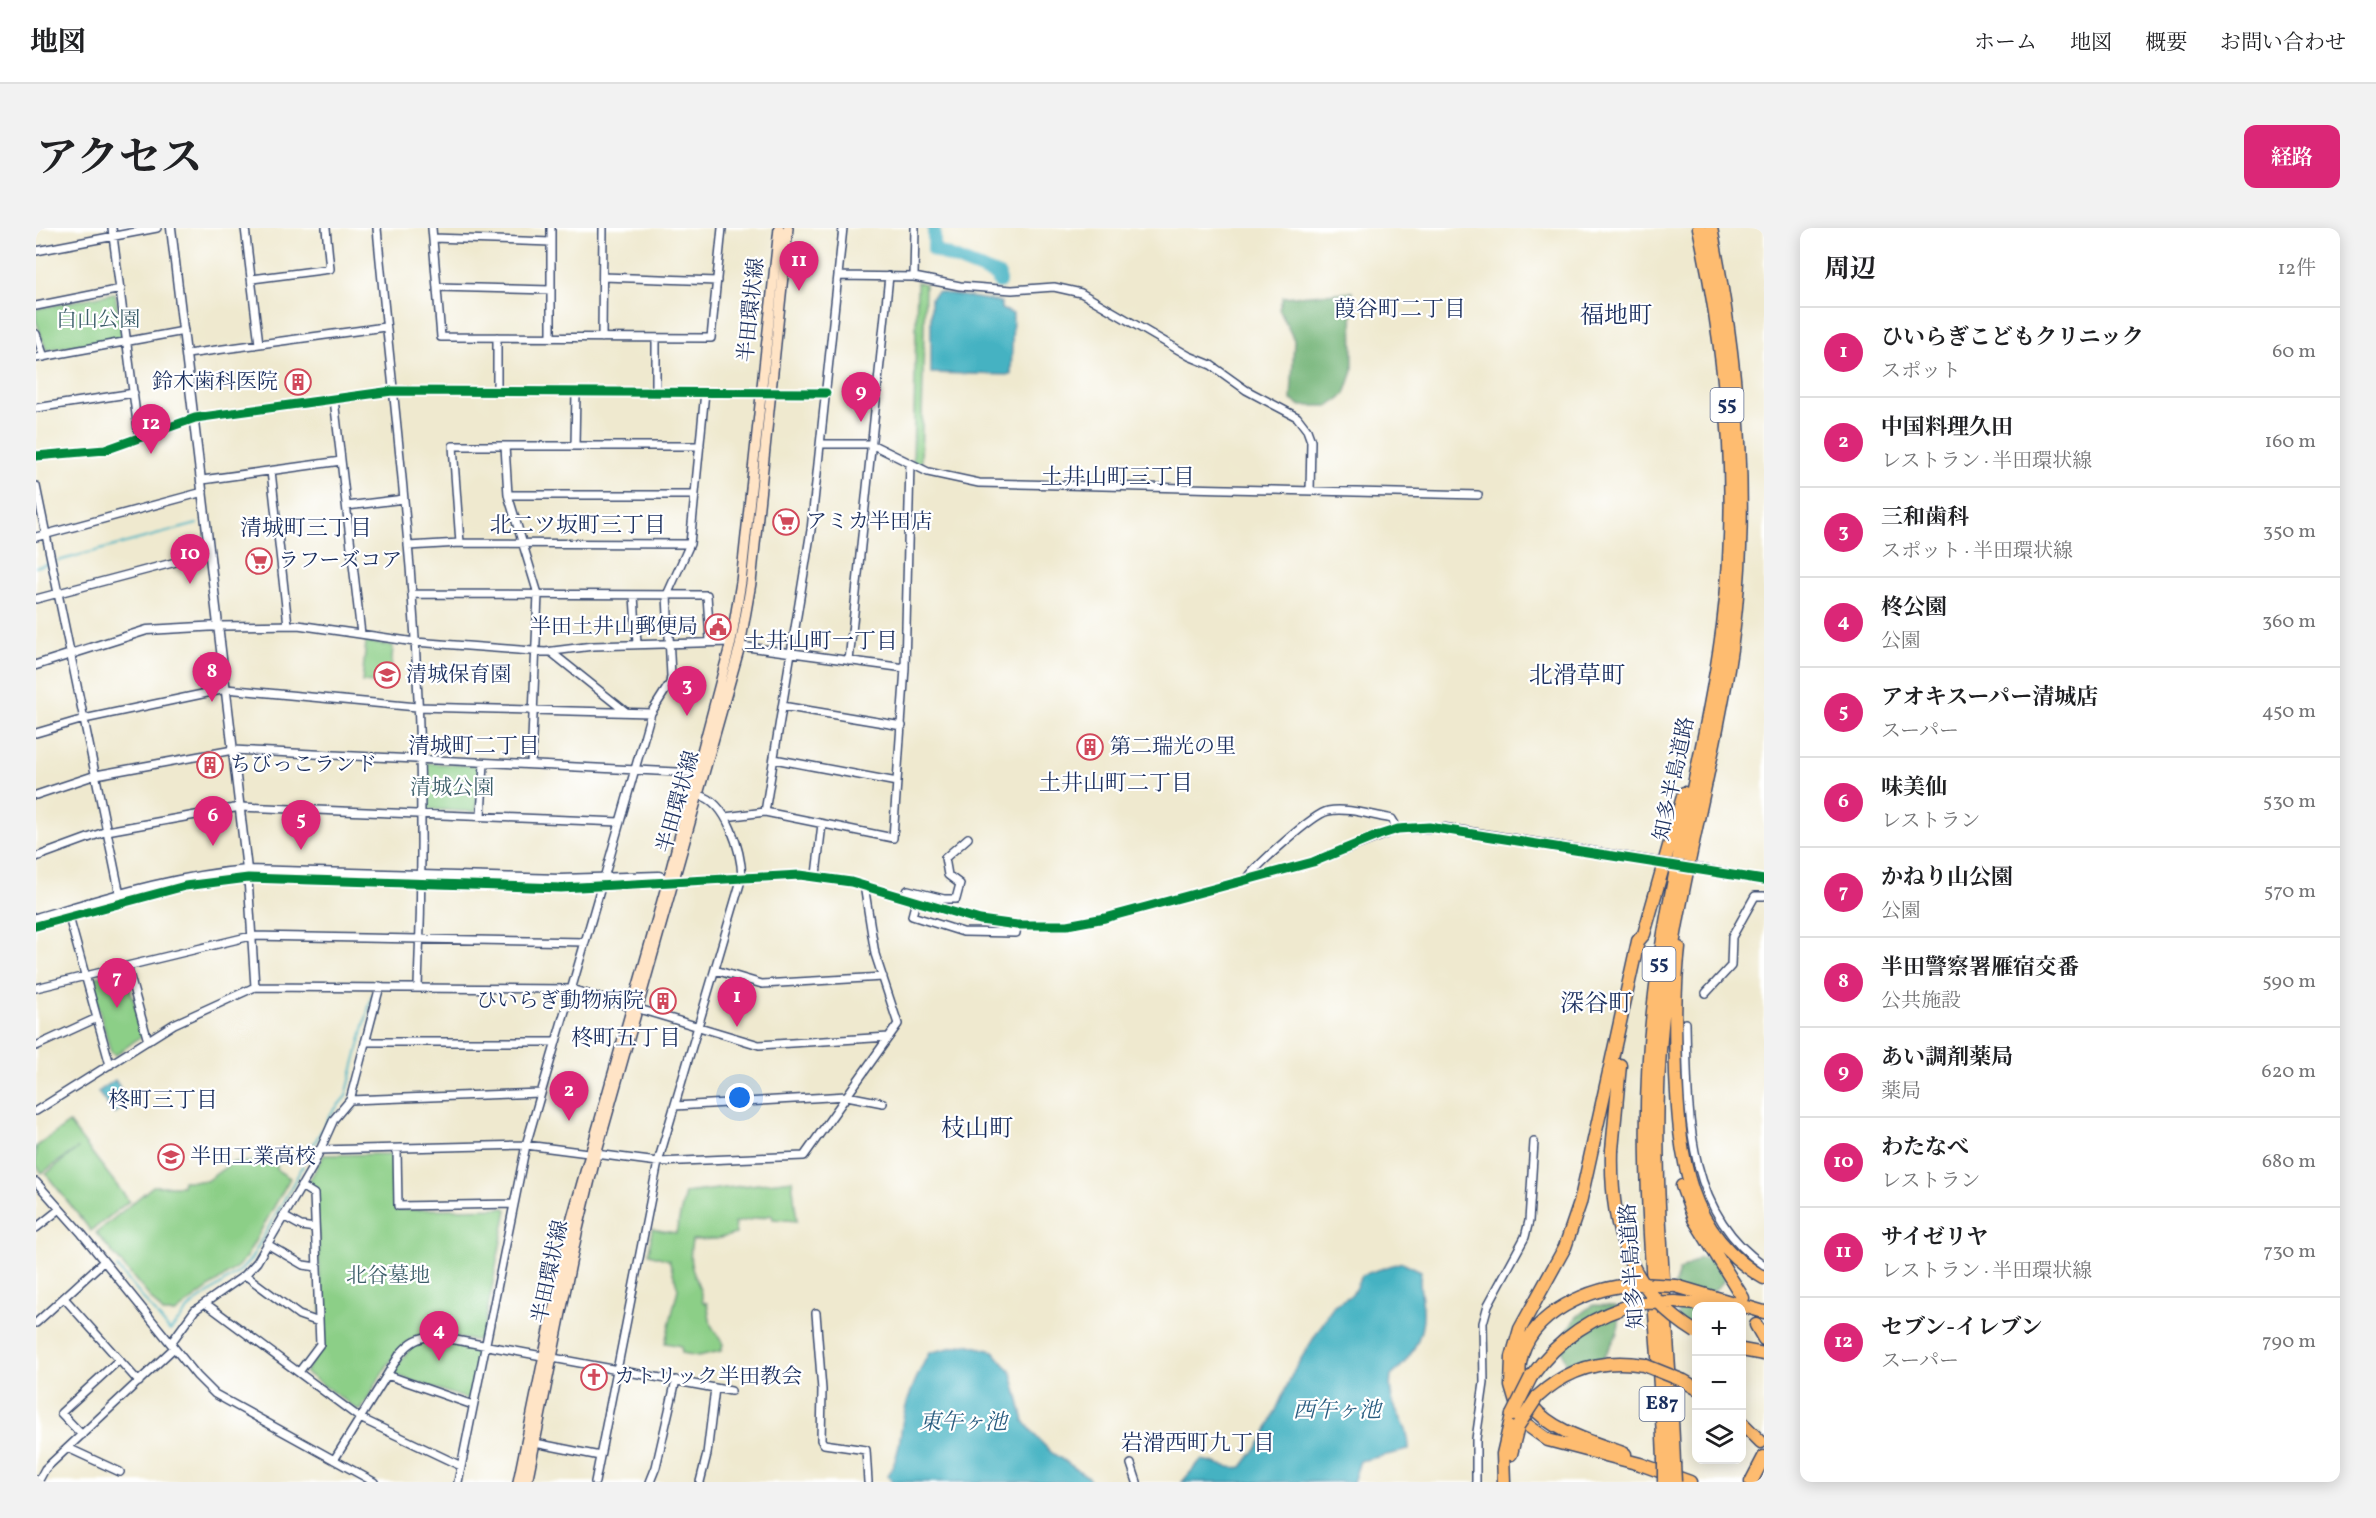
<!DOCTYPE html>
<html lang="ja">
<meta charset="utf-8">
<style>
body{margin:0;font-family:Vollkorn,"Noto Serif JP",serif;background:#f2f2f2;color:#202124}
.controls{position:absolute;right:18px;bottom:18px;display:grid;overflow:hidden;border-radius:12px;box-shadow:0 3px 15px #0003}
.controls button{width:54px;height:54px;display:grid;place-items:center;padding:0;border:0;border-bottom:2px solid #e0e0e0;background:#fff;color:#202124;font:30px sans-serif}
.you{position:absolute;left:704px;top:870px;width:21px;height:21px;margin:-15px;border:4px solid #fff;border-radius:50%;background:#1a73e8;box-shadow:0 0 0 9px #1a73e833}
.badge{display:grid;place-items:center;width:39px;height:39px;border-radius:50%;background:#db2777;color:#fff;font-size:20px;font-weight:700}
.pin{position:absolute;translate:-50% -50px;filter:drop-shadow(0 2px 3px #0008)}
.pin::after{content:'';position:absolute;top:32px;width:21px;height:18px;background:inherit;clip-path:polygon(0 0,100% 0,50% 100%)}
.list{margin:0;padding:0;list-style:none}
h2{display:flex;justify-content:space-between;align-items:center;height:78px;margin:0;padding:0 24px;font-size:26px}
h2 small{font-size:20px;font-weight:400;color:#757577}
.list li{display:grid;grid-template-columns:39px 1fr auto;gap:18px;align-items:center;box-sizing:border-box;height:90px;padding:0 24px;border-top:2px solid #e0e0e0}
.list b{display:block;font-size:22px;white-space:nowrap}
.list p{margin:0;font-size:20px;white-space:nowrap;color:#757577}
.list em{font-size:20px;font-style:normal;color:#757577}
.icon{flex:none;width:33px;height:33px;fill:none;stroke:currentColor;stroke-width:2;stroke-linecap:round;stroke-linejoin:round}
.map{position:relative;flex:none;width:1728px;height:1254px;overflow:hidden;border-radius:12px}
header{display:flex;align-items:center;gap:36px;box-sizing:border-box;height:84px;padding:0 30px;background:#fff;border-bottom:2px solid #e0e0e0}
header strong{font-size:28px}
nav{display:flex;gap:33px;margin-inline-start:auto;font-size:21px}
.intro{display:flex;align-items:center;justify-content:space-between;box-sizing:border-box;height:144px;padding:0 36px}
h1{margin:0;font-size:42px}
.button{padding:15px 27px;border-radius:12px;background:#db2777;color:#fff;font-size:21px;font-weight:700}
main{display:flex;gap:36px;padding:0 36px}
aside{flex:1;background:#fff;border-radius:12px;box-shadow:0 3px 15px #0003}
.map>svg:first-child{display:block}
</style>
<header>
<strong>地図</strong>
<nav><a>ホーム</a><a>地図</a><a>概要</a><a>お問い合わせ</a></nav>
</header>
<div class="intro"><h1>アクセス</h1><a class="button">経路</a></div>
<main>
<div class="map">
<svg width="1728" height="1254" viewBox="0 0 1728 1254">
<rect width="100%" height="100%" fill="#fff"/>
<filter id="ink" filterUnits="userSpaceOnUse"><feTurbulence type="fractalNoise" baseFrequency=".0167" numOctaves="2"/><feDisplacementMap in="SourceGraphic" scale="12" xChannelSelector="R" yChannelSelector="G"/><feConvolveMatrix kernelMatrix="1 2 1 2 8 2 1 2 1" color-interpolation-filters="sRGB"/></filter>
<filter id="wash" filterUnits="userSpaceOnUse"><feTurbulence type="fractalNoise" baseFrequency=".008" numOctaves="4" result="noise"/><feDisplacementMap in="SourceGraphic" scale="24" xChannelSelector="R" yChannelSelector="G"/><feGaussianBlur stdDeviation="1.35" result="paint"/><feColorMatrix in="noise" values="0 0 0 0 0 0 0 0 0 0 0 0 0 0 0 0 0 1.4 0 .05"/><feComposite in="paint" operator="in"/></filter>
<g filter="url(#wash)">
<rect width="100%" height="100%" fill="#efe9cf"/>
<path fill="#8ccf87" stroke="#547f72" stroke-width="1.5" d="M881,54L889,56L885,238L877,233Z
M79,65L86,107L84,110L10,122L0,92V81Z
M330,414L357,418L354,456L326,454Z
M390,535L443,538L440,584L389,581L387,537Z
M88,742L108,806L80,827L75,825L55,753L57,750Z
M33,895L93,973L55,1003L10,946L42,920L6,945L0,937V919Z
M355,926L357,928L359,982L469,980L471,982L446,1111C433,1115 413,1107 399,1105C364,1100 341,1157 325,1182H322L269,1144L287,1117L280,964L272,959V955L288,927Z
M241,933V942L254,950L210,1029L202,1038L139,1085H127L60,1005L117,958H146L147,953H170L197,934Z
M756,952L761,993L737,991L736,987L698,995L700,1006L680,1011L656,1012C650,1045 662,1045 667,1074L671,1075L675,1097L687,1116L685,1123L662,1128L646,1125L645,1118L629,1115L642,1061L633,1032L613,1026L616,1001L640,1005L649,965Z
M392,1112L441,1120L443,1123L434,1169L431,1171L359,1147L358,1143C368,1128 374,1116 392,1112Z"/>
<path fill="#71b274" stroke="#467069" stroke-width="1.5" d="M1316,64L1317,143L1309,166L1294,178H1265L1255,172L1258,112L1243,81L1247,69Z
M1663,1030L1682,1032L1689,1043L1687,1054L1660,1078V1097L1652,1100L1644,1095L1638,1059L1643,1043Z
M1558,1077L1580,1078C1590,1097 1576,1117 1565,1133L1533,1140C1517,1116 1535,1088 1558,1077Z"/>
<path fill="#45b2c2" stroke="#307090" stroke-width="1.5" d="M901,64L965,74V81L977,86L975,147L895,145V70Z
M79,852L94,875L78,886L62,864Z
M1366,1034L1385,1043C1382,1057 1386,1067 1387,1081C1389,1106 1375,1132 1355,1148C1350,1184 1373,1187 1373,1222L1324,1233L1317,1254H1146L1165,1232C1179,1233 1192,1242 1206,1239L1227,1211L1258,1142L1298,1077L1316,1067L1326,1047Z
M930,1116L957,1123L976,1145L988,1193L1002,1211L1016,1225L1051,1248L1055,1254H856L852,1248C864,1225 863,1214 867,1190C872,1167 882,1145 893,1125Z"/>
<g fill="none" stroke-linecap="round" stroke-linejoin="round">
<path stroke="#45b2c2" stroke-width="2" d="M22,333L161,296
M0,339L11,336
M276,919L295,886L310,868L336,767
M81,1039L134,1103L156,1077L205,1042L215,1031L267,938"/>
<path stroke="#45b2c2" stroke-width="14" d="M898,0V22L963,48V54"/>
</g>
</g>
<g filter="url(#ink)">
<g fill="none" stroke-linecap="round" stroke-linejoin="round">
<g stroke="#3b4b6f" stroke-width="10">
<path id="minor" d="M76,0L103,210
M209,0L223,116
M341,0C349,91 360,181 368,272C384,433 389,597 382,759
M396,0L405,109L675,110L686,0
M397,10L515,14
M0,23L121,0
M802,48L878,49L924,58L976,62L1018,59L1045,65L1153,128L1175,137L1210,162L1261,189L1271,202L1275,213L1274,263
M567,49L681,53
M878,49L879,0
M216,51L294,41L290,0
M401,59L515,62
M0,78L85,61
M0,106L8,129
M515,109V0
M566,110L567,0
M151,126L349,99
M0,130L148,103
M461,163V109
M620,164V110
M298,171L325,406
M0,180L98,165
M785,216H835L892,244L943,255L1442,267
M469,218L472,267L502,366L495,536
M539,218L540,164
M0,228L69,222L159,190L356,163L790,165
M235,243L252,397
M166,252L305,233
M0,258L84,667
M472,267H659
M311,278L368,271
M0,309L167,264
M424,315L417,218H664
M372,318L424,315L654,316
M376,366L671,367L674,412
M598,367L601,416
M0,371L174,325
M183,398L262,397L379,414L509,424L557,418L695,414
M704,418L869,440
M515,424L590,484
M813,433L853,48
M746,478L866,498
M0,505L48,491L190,461L381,479L615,485
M738,531L861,554
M0,567L60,547L197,522L661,545
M729,584L775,302L807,0
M445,588L448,535
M689,589L729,584L857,610L869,440L874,235
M0,629L71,603L204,579L584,594
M780,647L786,596
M212,650L219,759
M568,650L615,485L634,455L635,448L631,367L654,316L669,164
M1210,652C1220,638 1277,586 1292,583C1310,579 1334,587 1352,590L1356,591L1362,601
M866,668L872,662L908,671H920L924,656L912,647L909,630L932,610
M880,673L876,688L927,704L980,705L981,697
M33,689L74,837
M91,738L112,813
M679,742L726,756L847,749
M0,760L215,708L549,714
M1670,765L1695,738L1696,709L1719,668H1728
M603,781L723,817L853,809
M1650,795C1652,880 1648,983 1728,1037
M329,814H520
M0,818L61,790
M314,872L504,865
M639,878L811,868L847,875
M0,883L138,796L219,759L535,761L595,779
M361,921L362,978L478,976
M283,922L490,917L622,934L768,928L862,796L839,726L828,657
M0,954L46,1006L161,1148L179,1166L338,1254
M247,988L265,998L279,1000
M0,1000L24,981
M231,1016L267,1037L281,1039
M209,1047L263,1087L283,1094
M28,1070L103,1154
M169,1075L324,1190L425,1238
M780,1085L786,1162L785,1212L788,1216L830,1222L832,1254
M0,1095L68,1033
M135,1115L159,1082L209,1047L221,1034L276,940L298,891L314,872L344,758
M263,1144L284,1116L278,966L265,958
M351,1147L437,1177
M46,1207L25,1185L83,1132
M499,1215L564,1228
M32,1220L84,1244
M298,1232L364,1126C374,1114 382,1109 398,1108L695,1163
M1095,1236L1101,1254
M2,1254L9,1241L138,1120
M422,1254L490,917L565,659
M559,1254L622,934L706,649C705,624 692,574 663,567
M614,1254L620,1239L640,1152
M664,1254L671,1226L679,1160
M1440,1254V1211L1448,1155L1447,1095L1452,1077L1489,1009L1493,993L1498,914"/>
</g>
<g stroke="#3b4b6f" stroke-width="11">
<path id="tertiary" d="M135,0L212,650
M0,437L111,402L183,398
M1659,640L1728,652
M0,690C70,670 138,648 211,642L524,651L623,648L632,652
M0,698L149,658L212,650L525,660L764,647L815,654L944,692L981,697H1031L1069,690L1277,634L1362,601L1409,600L1621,634"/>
</g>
<g stroke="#3b4b6f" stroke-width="12">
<path id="secondary" d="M482,1254L536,990L632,652L695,414L705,354L743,0
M491,1254L541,1005L560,927L704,418L715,355L752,0"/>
</g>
<g stroke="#3b4b6f" stroke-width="15">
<path id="motorway" d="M1648,565L1608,706L1602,713L1544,975L1529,1019L1484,1101L1476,1129L1475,1158L1483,1185L1491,1197L1512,1212L1604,1236L1654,1254
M1643,720C1638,762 1639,805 1640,847C1644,928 1650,1005 1728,1050
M1576,922L1584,837
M1646,958L1658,991L1707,1070
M1640,1058L1728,1084
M1639,1074L1683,1078
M1720,1097L1728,1111
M1706,1122L1728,1126
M1495,1149C1522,1111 1558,1086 1604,1075
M1648,1153L1660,1160
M1501,1169C1532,1140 1567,1130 1608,1137
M1706,1195L1725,1214
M1475,1226L1482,1198
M1589,1226C1558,1214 1518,1205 1496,1178C1486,1166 1482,1151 1484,1135C1492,1084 1556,1059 1602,1056
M1628,1231C1622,1082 1600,932 1617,783C1631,652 1670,527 1687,397C1704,265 1691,129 1663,0
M1638,1235C1633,1090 1612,943 1626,798C1638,677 1672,561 1692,441C1716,293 1704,146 1675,0
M1468,1254L1467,1226L1476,1187
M1715,1254L1728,1229"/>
</g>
<use href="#minor" stroke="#fff" stroke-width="7"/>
<use href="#tertiary" stroke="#fff" stroke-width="8"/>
<use href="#secondary" stroke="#ffe4c6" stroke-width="9"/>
<use href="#motorway" stroke="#febc70" stroke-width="12"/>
<g stroke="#3b4b6f" stroke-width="11" stroke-linecap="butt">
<path id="tertiary-bridge" d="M1621,634L1659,640"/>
</g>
<g stroke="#3b4b6f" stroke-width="15" stroke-linecap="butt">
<path id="motorway-bridge" d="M1576,922C1574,999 1591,1062 1660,1104
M1603,1056L1640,1058
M1604,1075L1639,1074
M1608,1137L1648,1153
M1476,1187L1495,1149
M1482,1198L1501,1169
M1628,1231V1254
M1638,1235L1639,1254"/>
</g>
<use href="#tertiary-bridge" stroke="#fff" stroke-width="8"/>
<use href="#motorway-bridge" stroke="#febc70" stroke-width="12"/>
<g stroke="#fff" stroke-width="13">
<path id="cycleway" d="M0,228L69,222L159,190L356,163L790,165
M0,698L149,658L212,650L525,660L764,647L815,654L944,692L981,697H1031L1069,690L1277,634L1343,607L1362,601L1393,599L1728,652"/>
</g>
<use href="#cycleway" stroke="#00873e" stroke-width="9"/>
</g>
</g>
<defs>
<g id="building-ring" transform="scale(1.35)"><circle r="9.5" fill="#fff" stroke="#d1495b" stroke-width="1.5"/><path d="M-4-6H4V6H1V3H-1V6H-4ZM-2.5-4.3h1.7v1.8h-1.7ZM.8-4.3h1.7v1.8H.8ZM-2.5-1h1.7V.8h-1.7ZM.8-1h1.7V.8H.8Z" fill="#d1495b"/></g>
<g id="supermarket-ring" transform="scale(1.35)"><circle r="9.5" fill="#fff" stroke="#d1495b" stroke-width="1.5"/><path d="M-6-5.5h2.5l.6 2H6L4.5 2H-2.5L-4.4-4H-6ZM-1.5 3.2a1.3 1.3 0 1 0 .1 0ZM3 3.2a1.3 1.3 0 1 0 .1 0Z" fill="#d1495b"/></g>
<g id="civic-ring" transform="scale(1.35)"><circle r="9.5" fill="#fff" stroke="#d1495b" stroke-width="1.5"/><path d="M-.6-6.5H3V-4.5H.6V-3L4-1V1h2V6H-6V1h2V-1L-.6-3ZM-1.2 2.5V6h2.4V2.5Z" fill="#d1495b"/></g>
<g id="school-ring" transform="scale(1.35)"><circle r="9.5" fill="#fff" stroke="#d1495b" stroke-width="1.5"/><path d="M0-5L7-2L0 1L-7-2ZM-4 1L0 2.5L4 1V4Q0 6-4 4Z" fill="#d1495b"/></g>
<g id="church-ring" transform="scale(1.35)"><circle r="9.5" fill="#fff" stroke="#d1495b" stroke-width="1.5"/><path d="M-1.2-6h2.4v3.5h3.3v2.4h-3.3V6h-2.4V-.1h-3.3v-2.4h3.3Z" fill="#d1495b"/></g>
</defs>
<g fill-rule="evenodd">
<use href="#building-ring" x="262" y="154"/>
<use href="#supermarket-ring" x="750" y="294"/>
<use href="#supermarket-ring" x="223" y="333"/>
<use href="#civic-ring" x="682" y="399"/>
<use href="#school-ring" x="351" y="447"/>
<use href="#building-ring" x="1054" y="519"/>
<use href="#building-ring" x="174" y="537"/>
<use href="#building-ring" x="627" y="773"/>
<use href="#school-ring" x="135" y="929"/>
<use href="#church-ring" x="558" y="1149"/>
</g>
<g text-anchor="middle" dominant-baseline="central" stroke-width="4.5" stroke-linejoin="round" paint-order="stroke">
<g fill="#fff" stroke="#5f6d8e" stroke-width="1.5">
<rect x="1674.5" y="160" width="33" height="34" rx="4.5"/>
<rect x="1606.5" y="719" width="33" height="34" rx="4.5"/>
<rect x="1603.5" y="1159" width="45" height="34" rx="4.5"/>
</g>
<g font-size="20" font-weight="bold" fill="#1b2f5e">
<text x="1691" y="177">55</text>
<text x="1623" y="736">55</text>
<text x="1626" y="1176">E87</text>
</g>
<g font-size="21" fill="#1b2f5e" stroke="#fff">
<text transform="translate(716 82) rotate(-84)">半田環状線</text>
<text transform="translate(1639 551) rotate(-78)">知多半島道路</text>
<text transform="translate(643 574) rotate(-74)">半田環状線</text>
<text transform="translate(1597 1038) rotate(-94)">知多半島道路</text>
<text transform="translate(515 1044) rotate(-78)">半田環状線</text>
</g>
<g font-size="21" fill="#3d5f6a" stroke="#fff">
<text x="62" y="92">白山公園</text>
<text x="416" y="560">清城公園</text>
<text x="352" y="1048">北谷墓地</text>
</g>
<g font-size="21" fill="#1b2f5e" stroke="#fff" text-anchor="start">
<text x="242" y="154" text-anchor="end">鈴木歯科医院</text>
<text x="770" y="294">アミカ半田店</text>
<text x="242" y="333">ラフーズコア</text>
<text x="662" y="399" text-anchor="end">半田土井山郵便局</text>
<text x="370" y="447">清城保育園</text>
<text x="1074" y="519">第二瑞光の里</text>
<text x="194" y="537">ちびっこランド</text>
<text x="608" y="773" text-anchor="end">ひいらぎ動物病院</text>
<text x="154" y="929">半田工業高校</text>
<text x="578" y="1149">カトリック半田教会</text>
</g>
<g font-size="22" fill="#1b2f5e" stroke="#fff">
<text x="1364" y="82">葭谷町二丁目</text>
<text x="1082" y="250">土井山町三丁目</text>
<text x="542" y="298">北二ツ坂町三丁目</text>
<text x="270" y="301">清城町三丁目</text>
<text x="785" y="414">土井山町一丁目</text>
<text x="438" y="519">清城町二丁目</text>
<text x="1080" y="556">土井山町二丁目</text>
<text x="590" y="811">柊町五丁目</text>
<text x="127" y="873">柊町三丁目</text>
<text x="1162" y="1216">岩滑西町九丁目</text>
</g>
<g font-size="22" font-style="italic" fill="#2a5d81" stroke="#fff">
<text x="1301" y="1183">西午ヶ池</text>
<text x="927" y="1195">東午ヶ池</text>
</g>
<g font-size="24" fill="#1b2f5e" stroke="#fff">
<text x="1580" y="89">福地町</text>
<text x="1541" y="449">北滑草町</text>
<text x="1560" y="777">深谷町</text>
<text x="941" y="902">枝山町</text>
</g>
</g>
</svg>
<div class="controls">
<button>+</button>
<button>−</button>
<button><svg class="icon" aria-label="layers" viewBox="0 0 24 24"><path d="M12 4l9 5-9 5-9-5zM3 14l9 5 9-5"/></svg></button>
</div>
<div class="you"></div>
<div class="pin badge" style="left:701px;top:799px">1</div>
<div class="pin badge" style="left:533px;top:893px">2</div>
<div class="pin badge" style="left:651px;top:488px">3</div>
<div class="pin badge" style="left:403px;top:1133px">4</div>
<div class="pin badge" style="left:265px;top:622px">5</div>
<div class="pin badge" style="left:177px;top:618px">6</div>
<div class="pin badge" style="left:81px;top:780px">7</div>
<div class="pin badge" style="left:176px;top:474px">8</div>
<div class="pin badge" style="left:825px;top:194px">9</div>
<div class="pin badge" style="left:154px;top:356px">10</div>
<div class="pin badge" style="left:763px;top:63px">11</div>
<div class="pin badge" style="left:115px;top:226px">12</div>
</div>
<aside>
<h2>周辺<small>12件</small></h2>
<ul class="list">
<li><span class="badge">1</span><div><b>ひいらぎこどもクリニック</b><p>スポット</p></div><em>60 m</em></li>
<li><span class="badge">2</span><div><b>中国料理久田</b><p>レストラン · 半田環状線</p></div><em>160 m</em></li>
<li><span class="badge">3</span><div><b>三和歯科</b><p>スポット · 半田環状線</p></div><em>350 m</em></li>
<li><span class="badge">4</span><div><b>柊公園</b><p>公園</p></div><em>360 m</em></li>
<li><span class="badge">5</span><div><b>アオキスーパー清城店</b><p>スーパー</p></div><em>450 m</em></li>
<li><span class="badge">6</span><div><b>味美仙</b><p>レストラン</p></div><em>530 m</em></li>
<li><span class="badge">7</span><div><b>かねり山公園</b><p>公園</p></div><em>570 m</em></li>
<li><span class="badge">8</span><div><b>半田警察署雁宿交番</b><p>公共施設</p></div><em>590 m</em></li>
<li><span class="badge">9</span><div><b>あい調剤薬局</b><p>薬局</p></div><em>620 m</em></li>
<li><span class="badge">10</span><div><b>わたなべ</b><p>レストラン</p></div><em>680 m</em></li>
<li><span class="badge">11</span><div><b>サイゼリヤ</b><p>レストラン · 半田環状線</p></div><em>730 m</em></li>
<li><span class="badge">12</span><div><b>セブン-イレブン</b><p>スーパー</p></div><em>790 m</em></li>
</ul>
</aside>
</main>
